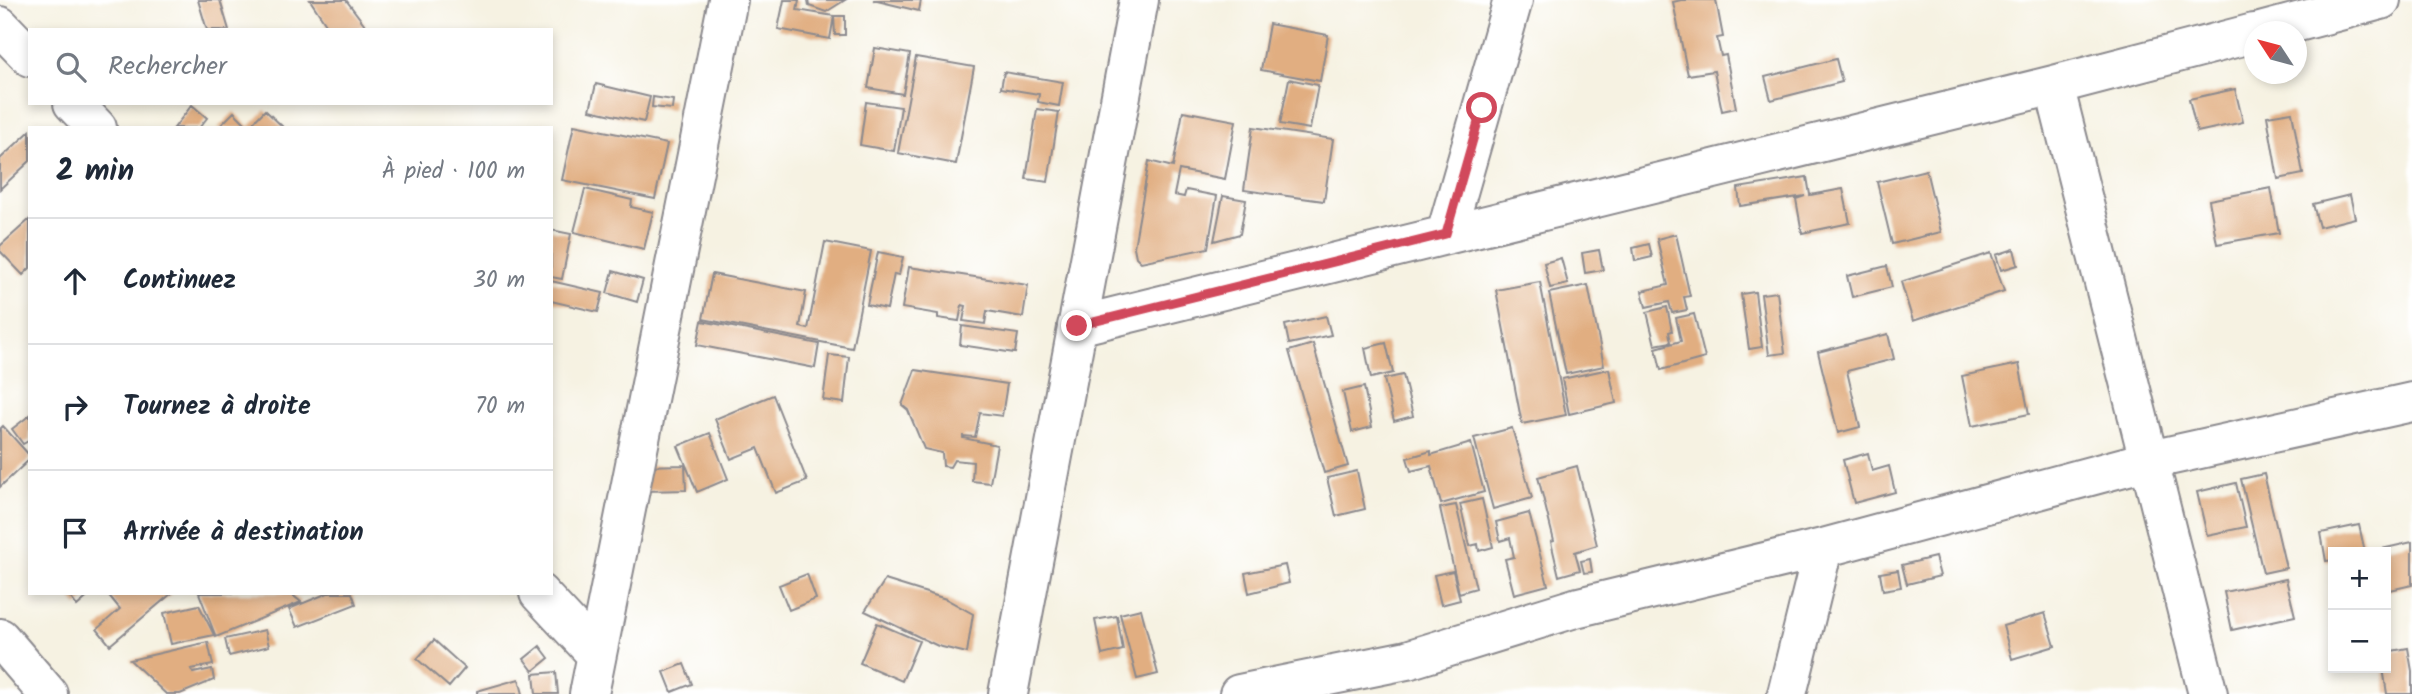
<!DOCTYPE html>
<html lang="fr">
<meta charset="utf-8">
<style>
body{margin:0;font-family:Kalam,sans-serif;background:#f6f6f7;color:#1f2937}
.controls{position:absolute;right:21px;bottom:21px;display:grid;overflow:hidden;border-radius:0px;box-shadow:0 4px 10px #0003}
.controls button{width:63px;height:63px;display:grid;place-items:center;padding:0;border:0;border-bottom:2px solid #e0e1e3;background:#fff;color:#1f2937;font:35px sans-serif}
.compass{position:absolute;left:2244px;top:21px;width:63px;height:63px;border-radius:50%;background:#fff;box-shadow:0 4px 10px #0003;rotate:306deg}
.stop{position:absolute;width:21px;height:21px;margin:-16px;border:5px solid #d1495b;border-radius:50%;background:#fff}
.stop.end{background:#d1495b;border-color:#fff;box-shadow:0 2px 7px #0008}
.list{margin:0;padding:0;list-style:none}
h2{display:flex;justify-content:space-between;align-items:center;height:91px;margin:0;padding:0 28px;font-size:30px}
h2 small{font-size:23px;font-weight:400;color:#747a83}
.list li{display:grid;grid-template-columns:46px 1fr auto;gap:21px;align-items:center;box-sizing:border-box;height:126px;padding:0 28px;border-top:2px solid #e0e1e3}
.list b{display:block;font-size:26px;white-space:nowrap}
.list em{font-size:23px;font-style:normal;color:#747a83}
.icon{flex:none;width:38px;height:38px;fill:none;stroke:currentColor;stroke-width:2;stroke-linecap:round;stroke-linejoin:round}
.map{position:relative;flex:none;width:2412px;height:694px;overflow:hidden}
.search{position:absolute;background:#fff;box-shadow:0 4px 10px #0003;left:28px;top:28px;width:525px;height:77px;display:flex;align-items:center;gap:18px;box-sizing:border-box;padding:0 24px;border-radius:0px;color:#747a83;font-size:26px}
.panel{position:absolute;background:#fff;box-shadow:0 4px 10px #0003;left:28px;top:126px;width:525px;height:469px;border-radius:0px}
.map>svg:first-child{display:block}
</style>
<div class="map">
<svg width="2412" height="694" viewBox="0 0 2412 694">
<rect width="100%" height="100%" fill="#fff"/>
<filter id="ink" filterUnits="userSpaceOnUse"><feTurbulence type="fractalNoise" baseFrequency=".0143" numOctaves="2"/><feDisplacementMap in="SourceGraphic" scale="14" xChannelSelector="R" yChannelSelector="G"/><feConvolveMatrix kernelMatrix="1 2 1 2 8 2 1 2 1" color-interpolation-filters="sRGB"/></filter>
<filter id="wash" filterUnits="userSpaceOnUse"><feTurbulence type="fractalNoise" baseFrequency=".00686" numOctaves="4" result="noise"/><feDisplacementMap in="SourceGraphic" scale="28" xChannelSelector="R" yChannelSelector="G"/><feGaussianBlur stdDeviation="1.57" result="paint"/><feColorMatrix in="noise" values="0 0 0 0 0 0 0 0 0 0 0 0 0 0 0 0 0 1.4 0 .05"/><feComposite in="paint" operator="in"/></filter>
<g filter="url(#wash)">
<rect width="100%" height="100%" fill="#f6f2e2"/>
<g id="blocks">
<path fill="#e1ae81" d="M198,0H220L229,30H207Z
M310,0H346L365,25L352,30H330Z
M784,0H799L797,10L834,16H845V35H835L834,16L830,39L778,29Z
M808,0H845L826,12L809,6Z
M873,0H921L919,11Z
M1681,0H1716L1723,37L1717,38L1721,56L1726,55L1736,108L1722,111L1714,71L1688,75L1673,2Z
M1269,24L1328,35L1320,81L1261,70Z
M875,48L910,54L903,94L868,88Z
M916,57L974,67L956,164L898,153Z
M1836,59L1842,82L1771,100L1765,77Z
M1004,72L1063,82L1059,106L1038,102L1039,94L1001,88Z
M1289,79L1318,85L1310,129L1280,124Z
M596,84L650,97L644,122L590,110Z
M2235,89L2243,122L2197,132L2189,99Z
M653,97L673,100L672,109L652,107Z
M866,102L901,107L894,151L860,145Z
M192,105L207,118L199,128H174Z
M1037,109L1059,112L1048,182L1026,179Z
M265,110L284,128H218L234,112L249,127Z
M1183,111L1236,121L1225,179L1179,170L1174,195L1184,197L1186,190L1217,196L1208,248L1141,262L1136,257L1134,247L1149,161L1173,167Z
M2292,112L2303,174L2278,179L2267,116Z
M574,125L667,144L655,199L562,180Z
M1253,127L1333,139L1324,201L1244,190Z
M30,131V161L0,189V159Z
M1926,170L1941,232L1892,244L1877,182Z
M1807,177L1810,195L1843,189L1850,223L1802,233L1796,199L1805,196L1740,206L1738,188Z
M2271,188L2279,233L2217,244L2209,200Z
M585,189L632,200L631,207L653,212L644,249L574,232Z
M2350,195L2355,218L2319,227L2313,204Z
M1223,196L1246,200L1240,234L1214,241Z
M30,219V268L23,275L0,251V246Z
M551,230L571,234L562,279L551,277Z
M1676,234L1690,296L1684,297L1687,310L1672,313L1669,302L1646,307L1642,291L1668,285L1657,239Z
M825,242L871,251L852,348L703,319L712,274L806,292L800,327L808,329Z
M1649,244L1652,257L1635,261L1633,248Z
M2014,249L2018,265L2001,270L1996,255Z
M1599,250L1603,270L1585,273L1582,253Z
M878,252L903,257L899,275L894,274L887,309L867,305Z
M1991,253L2004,291L1913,321L1901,282Z
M1561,258L1568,284L1550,288L1544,263Z
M1887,266L1892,287L1852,297L1847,276Z
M909,267L1028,285L1023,317L987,311L985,324L963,321L966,306L962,305L959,321L938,318V314L902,308Z
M613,271L643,280L637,302L607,293Z
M551,281L603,293L598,312L551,301Z
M1540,282L1566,415L1522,424L1496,290Z
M1588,285L1604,366L1566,374L1549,293Z
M1755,292L1762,347L1749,349L1741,294Z
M1777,292L1785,353L1769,355L1761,294Z
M1667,307L1672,331L1669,332L1671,342L1655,345L1647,312Z
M1694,314L1705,358L1661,370L1656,348L1681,341L1676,318Z
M1326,316L1331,335L1289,344L1285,325Z
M702,321L819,344L815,368L697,345Z
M962,326L1018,334L1015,353L960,345Z
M1888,334L1894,359L1847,371L1860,427L1838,433L1818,352Z
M1386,343L1393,373L1371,378L1365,348Z
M1313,344L1348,466L1324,473L1289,351Z
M829,355L849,357L844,403L823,400Z
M2019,364L2029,414L1972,426L1962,376Z
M1609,369L1616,403L1569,414L1562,379Z
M915,370L1007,384L1002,416L980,413L975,437L963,436V438L997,445L990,483L972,481L973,462L954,460L950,467L943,466L942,453L924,449L908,410L902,405Z
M1403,375L1413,416L1394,421L1384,379Z
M1364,387L1372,427L1352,432L1343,392Z
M773,395L807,481L776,493L758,448L731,459L715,419Z
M30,415V440L23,444L12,429Z
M3,426L30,456V459L0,487V429Z
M1512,428L1532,498L1493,509L1474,438Z
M710,433L728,479L697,492L678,446Z
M1471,443L1484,492L1441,504L1431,466L1411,471L1407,458L1431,451V455Z
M1868,453L1872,471L1889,466L1895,492L1854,503L1843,460Z
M685,465L686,490L644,491V466Z
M1577,466L1597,545L1575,552L1580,570L1559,576L1551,542L1554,541L1538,477Z
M1357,471L1365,509L1336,516L1327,478Z
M2264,474L2286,568L2263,573L2241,479Z
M2236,483L2246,527L2207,535L2197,492Z
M1482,499L1493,547L1479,551L1478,544L1470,546L1460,504Z
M1456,505L1476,588L1459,593L1440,508Z
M1529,513L1548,585L1514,594L1505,559L1514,557L1510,538L1500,541L1496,522Z
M2359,525L2365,552H2333V560L2326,561L2321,533Z
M2412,542V585L2386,591V552L2373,551Z
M1935,557L1940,576L1907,584L1902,565Z
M1590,559L1592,572L1584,573L1581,561Z
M1285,565L1289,583L1249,593L1245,573Z
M1898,570L1901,587L1883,590L1880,573Z
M1453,571L1460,600L1441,605L1434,575Z
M807,574L816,599L789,610L779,585Z
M2286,579L2295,616L2232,630L2224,592Z
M885,580L946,599L973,614L967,653L938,646L865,611Z
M67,593H92L77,606Z
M107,593H172L110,645L97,629L120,609Z
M199,593H290L301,602L216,637Z
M328,593H352L356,604L297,627L289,609Z
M199,605L214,635L171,644L164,613Z
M1141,609L1158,674L1137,679L1120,614Z
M2045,613L2055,646L2012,659L2003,626Z
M1117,616L1123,650L1102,655L1095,620Z
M877,623L919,641L902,681L860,663Z
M265,630L269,646L229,656L225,639Z
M434,640L465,668L449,687L417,659Z
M208,642L213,665L191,669L193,673L212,669L214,680L180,694H166L130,660Z
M540,646L549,658L533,671L524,659Z
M2408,648L2412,671V694H2387L2383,668H2386V652Z
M684,664L692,684L672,692L664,672Z
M556,672L558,694H536L534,674Z
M519,679L523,694H477V691Z"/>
</g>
</g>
<g filter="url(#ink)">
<use href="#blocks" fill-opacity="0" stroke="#8c8a8e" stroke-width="2"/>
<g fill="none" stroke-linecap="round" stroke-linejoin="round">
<g stroke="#8c8a8e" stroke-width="42">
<path id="minor" d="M0,26L30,57
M2260,32L2381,0
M2054,85L2208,694
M73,103L97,128
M1446,234L1513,0
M1077,326L2054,85L2254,33
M539,593L595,653
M0,638L48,694
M589,694L728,0
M1008,694L1139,0
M1239,694L1407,660L1575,608L1823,548L2150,460L2412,402
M1787,694L1823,548"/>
</g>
<use href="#minor" stroke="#fff" stroke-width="38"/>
</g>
</g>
<g fill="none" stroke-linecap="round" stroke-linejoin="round" filter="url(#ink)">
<path stroke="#d1495b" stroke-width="9" d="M1077,326L1446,234L1482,108"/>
</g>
</svg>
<div class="controls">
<button>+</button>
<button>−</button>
</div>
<svg class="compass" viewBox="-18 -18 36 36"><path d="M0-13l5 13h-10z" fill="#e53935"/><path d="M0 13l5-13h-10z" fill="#747a83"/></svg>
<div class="stop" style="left:1482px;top:108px"></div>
<div class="stop end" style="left:1077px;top:326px"></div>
<div class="search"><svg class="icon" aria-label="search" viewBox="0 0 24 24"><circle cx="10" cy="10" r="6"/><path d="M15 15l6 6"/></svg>Rechercher</div>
<section class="panel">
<h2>2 min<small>À pied · 100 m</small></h2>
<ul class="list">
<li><svg class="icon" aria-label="ahead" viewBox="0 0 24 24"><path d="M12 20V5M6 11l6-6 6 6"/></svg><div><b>Continuez</b></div><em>30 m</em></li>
<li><svg class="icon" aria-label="right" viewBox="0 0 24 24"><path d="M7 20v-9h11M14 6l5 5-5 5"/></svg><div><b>Tournez à droite</b></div><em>70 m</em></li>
<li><svg class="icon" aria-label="arrive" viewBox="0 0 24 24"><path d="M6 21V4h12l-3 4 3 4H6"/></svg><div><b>Arrivée à destination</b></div></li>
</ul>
</section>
</div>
